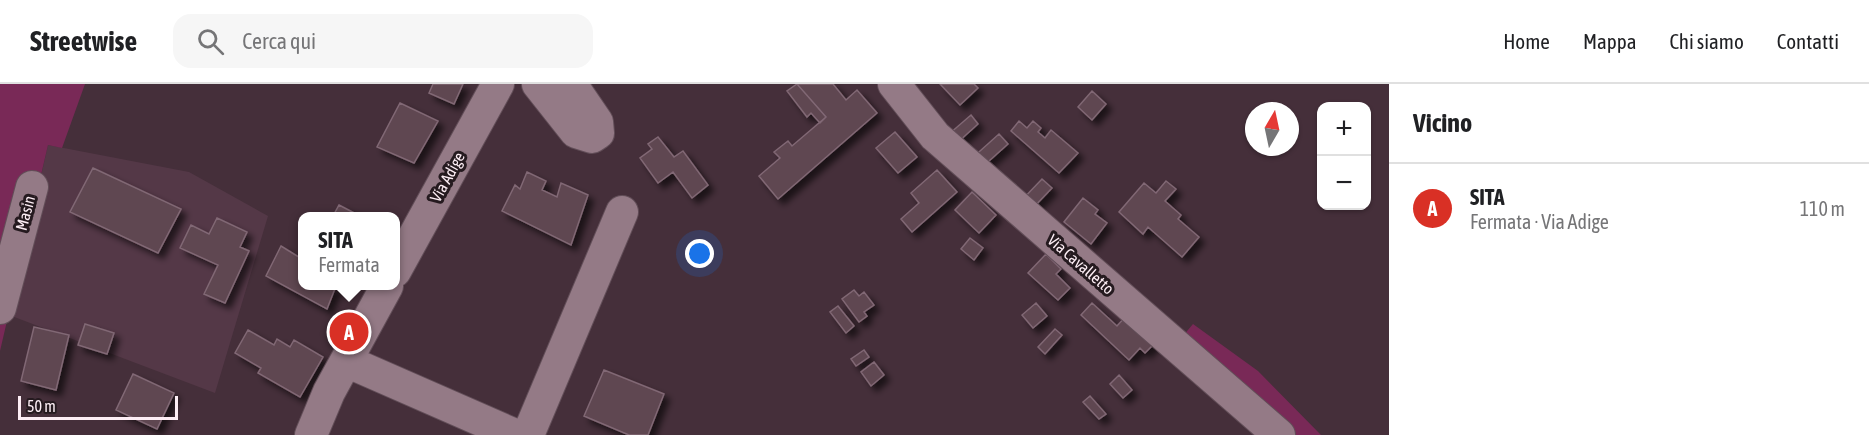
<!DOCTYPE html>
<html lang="it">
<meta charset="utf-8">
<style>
body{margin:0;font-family:"Asap Condensed",sans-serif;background:#f6f6f6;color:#202124}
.controls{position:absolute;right:18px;top:18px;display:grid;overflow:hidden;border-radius:12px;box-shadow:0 2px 4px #0004}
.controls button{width:54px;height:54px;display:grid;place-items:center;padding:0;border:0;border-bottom:2px solid #e0e0e0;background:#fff;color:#202124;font:30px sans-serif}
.compass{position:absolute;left:1245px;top:18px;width:54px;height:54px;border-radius:50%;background:#fff;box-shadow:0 2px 4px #0004;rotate:9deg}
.scale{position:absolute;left:18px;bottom:15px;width:160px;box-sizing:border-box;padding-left:6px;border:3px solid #fdeef5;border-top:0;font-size:16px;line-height:21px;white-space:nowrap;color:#fdeef5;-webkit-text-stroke:4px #251a1f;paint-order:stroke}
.you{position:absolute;left:700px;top:170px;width:21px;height:21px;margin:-15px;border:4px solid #fff;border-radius:50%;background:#1a73e8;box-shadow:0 0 0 9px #1a73e833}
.badge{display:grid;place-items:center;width:39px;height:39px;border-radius:50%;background:#d93025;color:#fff;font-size:20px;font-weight:700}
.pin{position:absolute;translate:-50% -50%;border:3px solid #fff;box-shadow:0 2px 6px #0006}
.popup{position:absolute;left:298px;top:128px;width:102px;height:78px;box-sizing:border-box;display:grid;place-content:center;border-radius:12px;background:#fff;filter:drop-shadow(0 2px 4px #0005);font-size:20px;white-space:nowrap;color:#757577}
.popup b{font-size:22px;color:#202124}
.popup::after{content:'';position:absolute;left:50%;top:100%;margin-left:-12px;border:12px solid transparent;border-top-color:#fff}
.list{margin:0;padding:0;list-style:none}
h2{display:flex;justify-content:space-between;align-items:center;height:78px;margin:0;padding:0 24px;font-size:26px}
h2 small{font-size:20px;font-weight:400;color:#757577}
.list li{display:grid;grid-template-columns:39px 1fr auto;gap:18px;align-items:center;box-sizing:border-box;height:90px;padding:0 24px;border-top:2px solid #e0e0e0}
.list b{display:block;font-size:22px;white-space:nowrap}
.list p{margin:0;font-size:20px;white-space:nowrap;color:#757577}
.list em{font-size:20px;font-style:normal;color:#757577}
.icon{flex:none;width:33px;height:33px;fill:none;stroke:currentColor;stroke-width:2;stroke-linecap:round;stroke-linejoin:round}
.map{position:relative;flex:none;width:1389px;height:351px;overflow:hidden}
header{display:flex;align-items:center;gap:36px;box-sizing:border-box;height:84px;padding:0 30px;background:#fff;border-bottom:2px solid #e0e0e0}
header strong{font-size:28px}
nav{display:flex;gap:33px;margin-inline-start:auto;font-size:21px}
.search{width:420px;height:54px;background:#f6f6f6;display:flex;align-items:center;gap:15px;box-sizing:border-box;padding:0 21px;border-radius:18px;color:#757577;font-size:22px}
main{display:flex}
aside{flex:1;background:#fff}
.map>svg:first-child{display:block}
</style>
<header>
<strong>Streetwise</strong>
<div class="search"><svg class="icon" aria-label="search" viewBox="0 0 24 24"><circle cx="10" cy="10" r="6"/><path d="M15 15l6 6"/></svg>Cerca qui</div>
<nav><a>Home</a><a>Mappa</a><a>Chi siamo</a><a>Contatti</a></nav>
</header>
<main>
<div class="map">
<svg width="1389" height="351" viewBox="0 0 1389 351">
<defs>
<filter id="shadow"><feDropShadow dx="5.5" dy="5.5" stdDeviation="3" flood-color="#0009"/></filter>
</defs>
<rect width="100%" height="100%" fill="#452f3a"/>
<path fill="#543847" d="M48,61L189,88L268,132L215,309L9,231Z"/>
<path fill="#792957" d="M0,0H85L62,64L48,61L0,267Z
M1193,240L1258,287L1321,351H1262L1172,265Z"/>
<path fill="#5e4651" stroke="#816874" stroke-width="1.5" filter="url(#shadow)" d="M433,0H463L454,20L429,9Z
M797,0H833L846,16L857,6L877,29L778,115L759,92L780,74L774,68L788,57L792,62L826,33Z
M797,0L826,33L820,39L811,29L807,33L787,7Z
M940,0H974L978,4L960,21Z
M1092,7L1106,20L1092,36L1078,23Z
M400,19L438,37L414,79L377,63Z
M971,31L978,40L957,59L949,50Z
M1019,37L1027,44L1033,37L1041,44L1038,48L1045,54L1051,46L1078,69L1059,89L1011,47Z
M895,48L917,73L898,89L876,64Z
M999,50L1008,60L979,86L970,76Z
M658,53L674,73L683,67L708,101L692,114L673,88L658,99L640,74L652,65L648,60Z
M93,84L181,125L158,169L70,128Z
M937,86L957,108L912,148L901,135L919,119L911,109Z
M527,88L546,97L542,106L557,113L561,99L588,111L571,161L502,127L515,101L520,105Z
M1042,95L1052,104L1031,126L1021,117Z
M1166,97L1176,105L1165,117L1181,131L1178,135L1199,153L1182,173L1148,143L1143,150L1119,128L1144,99L1156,109Z
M972,108L996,131L979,149L955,126Z
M1083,114L1098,126L1095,130L1107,139L1091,160L1064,138Z
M339,121L360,132H333Z
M217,134L247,148L240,163L249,167L225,219L204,210L218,181L180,164L191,141L209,150Z
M970,154L983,164L974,176L961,165Z
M281,162L302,175V202H336L327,225L266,192Z
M1046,170L1061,185L1056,190L1070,204L1058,216L1028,189Z
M854,206L859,212L864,208L874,221L864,228L867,232L859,238L842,215Z
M1036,219L1047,232L1033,244L1022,231Z
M1092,219L1117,242L1127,231L1156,258L1145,269L1140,264L1129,276L1081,231Z
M838,222L854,242L846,249L830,228Z
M85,240L114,249L107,270L78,261Z
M34,243L69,251L56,306L21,297Z
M1055,245L1062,251L1045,270L1038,263Z
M248,246L274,261L277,255L290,263L294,256L323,273L300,313L258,289L261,284L235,269Z
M864,266L869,273L856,282L851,275Z
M874,278L884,291L871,302L861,288Z
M604,286L664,310L648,351H629L584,332Z
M133,290L174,309L157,345L116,326Z
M1119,291L1132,306L1123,314L1110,300Z
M1090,312L1106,330L1099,335L1083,318Z"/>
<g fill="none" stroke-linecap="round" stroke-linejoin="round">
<g stroke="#624e58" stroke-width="34">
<path id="minor" d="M538,0L576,48L592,53L598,49L597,38L571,0
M894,0L935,52L1279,351
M395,187L498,0
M0,224L32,103
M346,277L515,351
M311,351L329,308L387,202
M528,351L622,128"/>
</g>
<use href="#minor" stroke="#947a86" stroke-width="32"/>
</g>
<g text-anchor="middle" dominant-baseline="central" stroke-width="6" stroke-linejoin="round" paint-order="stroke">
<g font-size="16" fill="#fdeef5" stroke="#251a1f">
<text transform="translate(447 93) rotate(-61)">Via Adige</text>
<text transform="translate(25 129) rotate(-75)">Masin</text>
<text transform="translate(1081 180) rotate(41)">Via Cavalletto</text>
</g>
</g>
</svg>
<div class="controls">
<button>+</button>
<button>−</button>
</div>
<svg class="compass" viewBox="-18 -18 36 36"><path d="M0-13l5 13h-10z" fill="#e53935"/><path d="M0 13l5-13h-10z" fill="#757577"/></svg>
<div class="scale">50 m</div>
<div class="you"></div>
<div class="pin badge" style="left:349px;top:248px">A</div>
<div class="popup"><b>SITA</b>Fermata</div>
</div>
<aside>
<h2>Vicino<small></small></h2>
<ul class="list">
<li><span class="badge">A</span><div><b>SITA</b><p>Fermata · Via Adige</p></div><em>110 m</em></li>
</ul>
</aside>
</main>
